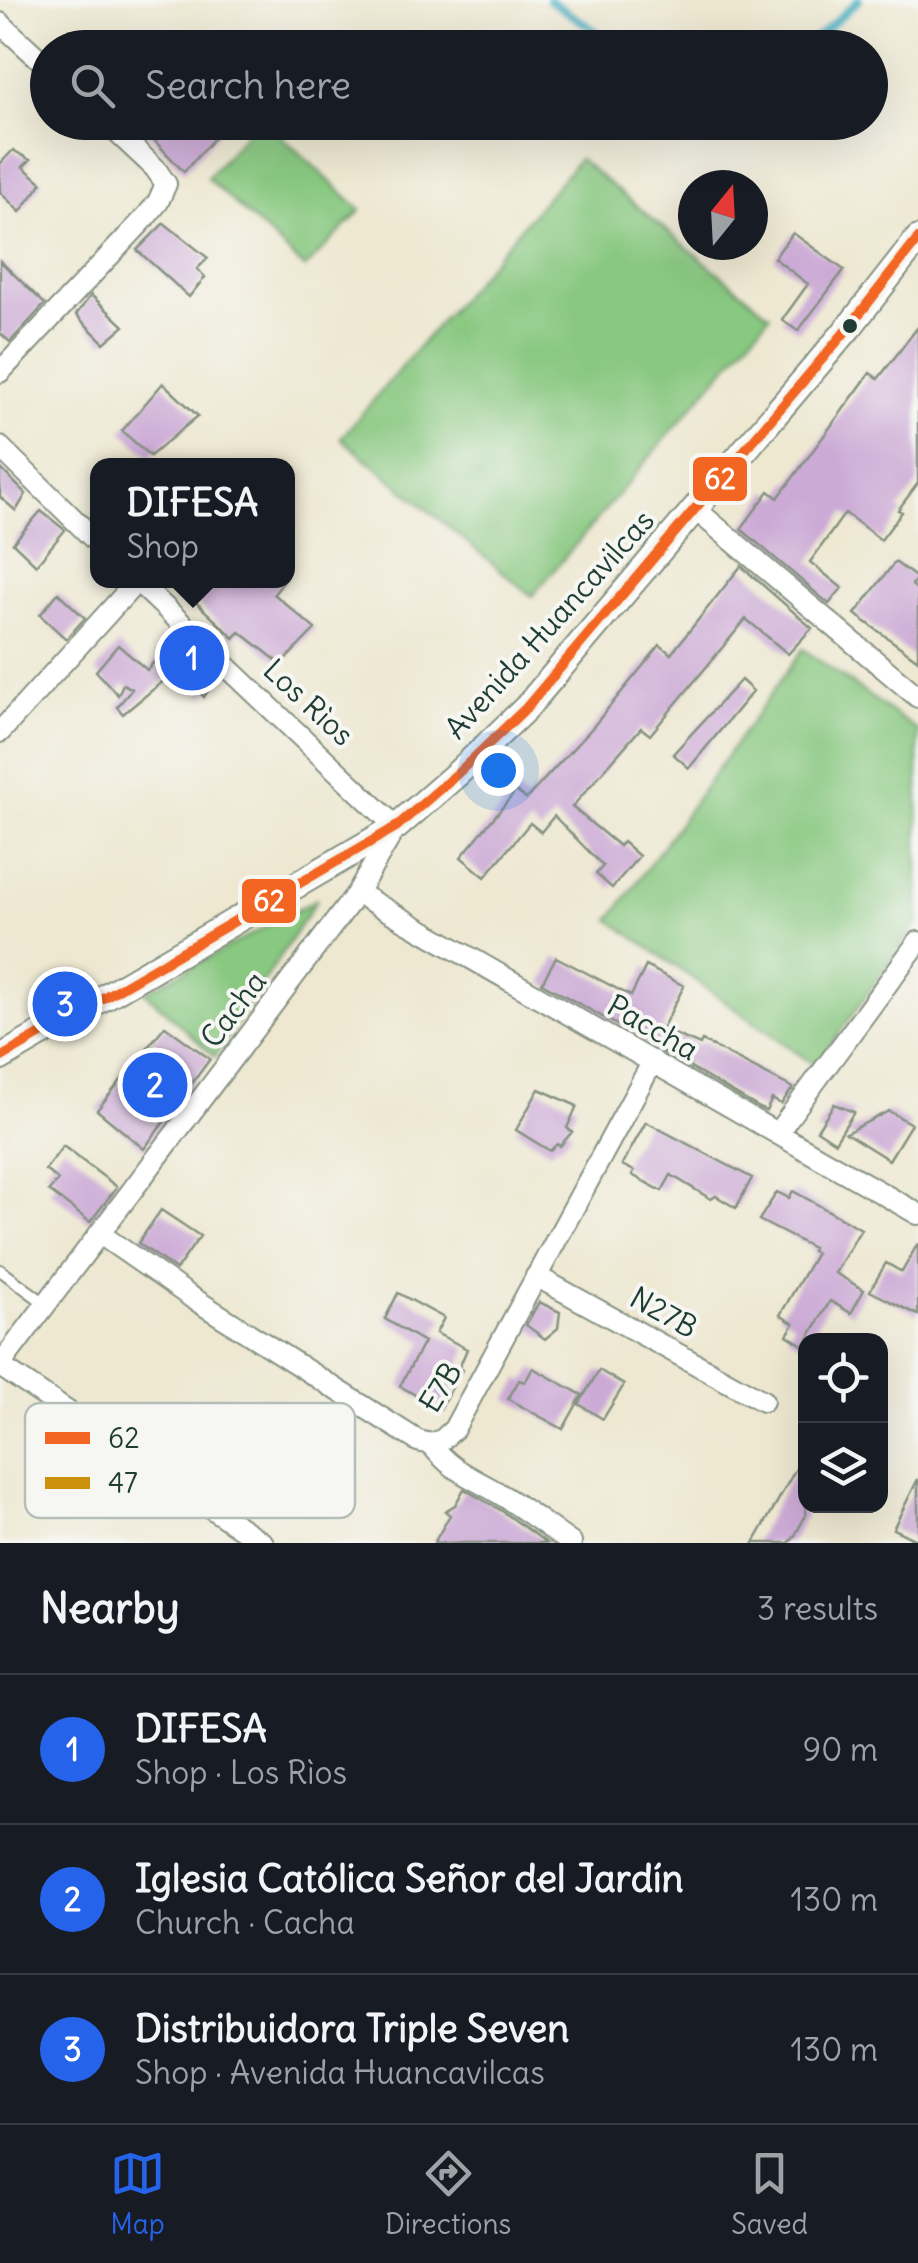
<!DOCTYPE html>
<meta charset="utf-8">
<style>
body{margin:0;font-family:Delius,sans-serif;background:#242831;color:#f1f3f6}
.controls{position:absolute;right:30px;bottom:30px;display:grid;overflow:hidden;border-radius:20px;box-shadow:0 10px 40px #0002}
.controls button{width:90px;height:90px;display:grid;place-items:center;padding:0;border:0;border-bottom:2px solid #363941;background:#171b24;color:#f1f3f6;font:50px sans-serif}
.compass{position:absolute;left:678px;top:170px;width:90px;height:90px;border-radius:50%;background:#171b24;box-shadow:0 10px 40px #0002;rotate:18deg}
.you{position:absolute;left:498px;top:770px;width:35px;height:35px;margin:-25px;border:8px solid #fff;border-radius:50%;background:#1a73e8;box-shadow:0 0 0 15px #1a73e833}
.badge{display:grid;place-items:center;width:65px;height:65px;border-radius:50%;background:#2563eb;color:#fff;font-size:32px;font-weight:700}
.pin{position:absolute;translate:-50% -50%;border:5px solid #fff;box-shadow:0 2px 10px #0006}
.popup{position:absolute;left:90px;top:458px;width:205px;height:130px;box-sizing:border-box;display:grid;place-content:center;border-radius:20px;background:#171b24;filter:drop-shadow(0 2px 8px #0005);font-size:32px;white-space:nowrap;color:#9ea1a6}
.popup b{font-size:38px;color:#f1f3f6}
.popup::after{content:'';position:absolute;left:50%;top:100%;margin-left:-20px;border:20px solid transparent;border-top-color:#171b24}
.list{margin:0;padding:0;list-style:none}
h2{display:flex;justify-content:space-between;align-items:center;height:130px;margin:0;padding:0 40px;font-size:42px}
h2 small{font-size:32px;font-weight:400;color:#9ea1a6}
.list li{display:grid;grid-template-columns:65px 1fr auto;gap:30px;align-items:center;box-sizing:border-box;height:150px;padding:0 40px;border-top:2px solid #363941}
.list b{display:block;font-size:38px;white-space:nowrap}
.list p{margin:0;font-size:32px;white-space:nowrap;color:#9ea1a6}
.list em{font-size:32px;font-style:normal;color:#9ea1a6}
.icon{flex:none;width:55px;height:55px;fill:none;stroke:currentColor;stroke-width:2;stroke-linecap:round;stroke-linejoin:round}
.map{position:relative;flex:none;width:918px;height:1543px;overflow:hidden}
.search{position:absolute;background:#171b24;box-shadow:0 10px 40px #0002;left:30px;right:30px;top:30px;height:110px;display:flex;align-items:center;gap:25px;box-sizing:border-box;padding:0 35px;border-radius:55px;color:#9ea1a6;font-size:38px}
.sheet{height:580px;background:#171b24}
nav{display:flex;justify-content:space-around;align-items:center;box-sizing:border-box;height:140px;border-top:2px solid #363941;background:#171b24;font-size:28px;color:#9ea1a6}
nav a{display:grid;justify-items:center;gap:5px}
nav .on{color:#2563eb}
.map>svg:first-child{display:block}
</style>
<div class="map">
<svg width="918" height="1543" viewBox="0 0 918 1543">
<rect width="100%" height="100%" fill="#f6f6f2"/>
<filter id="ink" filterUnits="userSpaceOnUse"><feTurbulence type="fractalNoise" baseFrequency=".01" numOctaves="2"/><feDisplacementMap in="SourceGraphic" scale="20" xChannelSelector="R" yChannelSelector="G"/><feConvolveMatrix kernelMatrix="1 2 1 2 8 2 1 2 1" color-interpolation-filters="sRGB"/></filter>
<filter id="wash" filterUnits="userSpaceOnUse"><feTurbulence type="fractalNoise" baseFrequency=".0048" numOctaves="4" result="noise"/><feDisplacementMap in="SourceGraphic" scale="40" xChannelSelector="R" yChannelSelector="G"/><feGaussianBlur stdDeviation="2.25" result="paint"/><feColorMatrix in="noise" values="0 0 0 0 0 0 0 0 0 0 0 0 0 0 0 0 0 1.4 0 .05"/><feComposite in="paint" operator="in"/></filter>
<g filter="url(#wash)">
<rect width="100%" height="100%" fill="#eee8d1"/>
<path fill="#88c880" stroke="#54825a" stroke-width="2.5" d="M256,122L267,123L361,210L305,268L207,178Z
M579,159L770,315L532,596L341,438Z
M803,649L918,731V922L816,1066L610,920Z
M317,899L215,1057L145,992Z"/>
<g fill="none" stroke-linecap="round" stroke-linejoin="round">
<path stroke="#40acbf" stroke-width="8" d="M549,0L622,48
M805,48L859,0"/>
</g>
<g id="blocks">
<path fill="#ccaad6" d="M137,122H228L184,172Z
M13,150L30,160L23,167L42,183L20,212L0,192V164Z
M164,223L208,258L197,269L205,277L189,297L137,250Z
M793,233L844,270L798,331L782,320L808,284L774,258Z
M0,261L45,304L10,342L0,333Z
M91,295L124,326L104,343L76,315Z
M918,327V483L898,510L902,512L881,540L845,513L810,562L842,588L829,604L741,529L769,491L778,498L870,373L878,379Z
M163,383L198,416L150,456L122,431Z
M0,468L26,494L16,511L0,497Z
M41,511L65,530L36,565L13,543Z
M895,562L917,578L912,585L918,590V660L855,614Z
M741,566L812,628L788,654L746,619L650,735L641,728L572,807L619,846L623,842L639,856L612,888L596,874L603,866L554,816L541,832L530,823L485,877L461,857L516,791L526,799L592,728L660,645L671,654Z
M172,580H285L274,594L315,629L281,664L240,632L234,638Z
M58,593L85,618L66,639L40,615Z
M175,636L217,676L204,697L177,670L123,714L117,707L132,689L123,684L118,695L96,671L118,645L147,670Z
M741,680L753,691L689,768L673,754Z
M556,957L631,996L646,966L684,986L662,1029L700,1045L702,1041L793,1088L781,1104L772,1099L766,1111L756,1106L689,1067L690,1065L665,1054L660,1049L542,983Z
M165,1026L210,1059L144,1149L97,1110Z
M539,1089L577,1106L567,1128L572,1132L560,1146L557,1144L550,1151L516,1130Z
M834,1104L854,1112L835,1142L817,1130Z
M889,1111L911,1124L889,1160L846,1133Z
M646,1122L752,1178L736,1208L716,1196L711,1199L671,1175L662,1191L632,1175L634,1171L622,1165Z
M63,1146L117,1187L90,1222L49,1191L58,1180L45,1170Z
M793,1191L861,1229L835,1273L864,1290L851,1313L830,1301L804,1346L787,1335L794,1324L780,1315L816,1253L812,1251L813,1248L759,1220L777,1192L789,1198Z
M161,1210L200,1236L176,1270L138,1243Z
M918,1243V1315L870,1291L886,1263L902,1272Z
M398,1293L444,1318L436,1333L467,1349L459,1368L462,1370L440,1409L400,1386L424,1342L385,1319Z
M539,1302L560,1312L558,1328L545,1339L526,1325Z
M533,1368L582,1395L563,1429L508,1399L519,1380L525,1382Z
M599,1370L624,1385L603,1419L579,1404Z
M806,1451V1515L794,1537L789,1543H754Z
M918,1479V1541L893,1529Z
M464,1489L502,1511L547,1543H434L450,1515L445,1511L455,1505Z"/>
</g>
</g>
<g filter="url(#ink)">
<use href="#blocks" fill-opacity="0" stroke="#869282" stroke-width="2.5"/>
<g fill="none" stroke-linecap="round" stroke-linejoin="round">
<g stroke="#869282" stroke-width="14">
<path id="service" d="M0,1270L46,1304"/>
</g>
<g stroke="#869282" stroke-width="24">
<path id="minor" d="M0,23L48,67
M0,372L145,218L158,202L166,184L155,168L106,122
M0,447L97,542
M695,509L918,697
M0,732L137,581
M357,893L918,1214
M778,1132L918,942
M100,1234L191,1297L418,1441L431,1444L442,1440L454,1429L653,1061
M536,1276L763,1401
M0,1365L357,893L396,827L136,580
M0,1366L263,1543
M431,1444C452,1472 472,1477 500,1494C525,1509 548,1527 571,1543"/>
</g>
<g stroke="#869282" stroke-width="29">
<path id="tertiary" d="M0,1058L396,827L458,773L526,708L850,326L918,239"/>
</g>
<use href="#service" stroke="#fff" stroke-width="10"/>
<use href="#minor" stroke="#fff" stroke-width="20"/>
<use href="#tertiary" stroke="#fff" stroke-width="25"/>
<g stroke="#f6f6f2" stroke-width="18">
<path id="bus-1" d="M0,1058L396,827L458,773L526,708L850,326L918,239"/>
</g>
<use href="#bus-1" stroke="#f26522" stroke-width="10"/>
</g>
</g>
<circle fill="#1f3d34" stroke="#f6f6f2" stroke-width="4" cx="850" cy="326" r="9"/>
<g text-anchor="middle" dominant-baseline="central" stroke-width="8" stroke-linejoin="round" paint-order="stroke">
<g font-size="30" fill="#1f3d34" stroke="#f6f6f2">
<text transform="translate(549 624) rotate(-48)">Avenida Huancavilcas</text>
<text transform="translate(309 702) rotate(43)">Los Rìos</text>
<text transform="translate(233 1009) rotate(-53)">Cacha</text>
<text transform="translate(653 1027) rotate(30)">Paccha</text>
<text transform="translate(664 1312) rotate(29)">N27B</text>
<text transform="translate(440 1387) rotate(-59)">E7B</text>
</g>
</g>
<rect x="25" y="1403" width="330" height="115" rx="15" fill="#f6f6f2" stroke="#b6beb9" stroke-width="2.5"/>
<rect x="45" y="1432" width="45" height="12" fill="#f26522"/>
<rect x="45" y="1477" width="45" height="12" fill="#cc910a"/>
<g font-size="28" fill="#1f3d34">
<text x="108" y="1448">62</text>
<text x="108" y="1493">47</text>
</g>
<g stroke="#f6f6f2" stroke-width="4">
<rect x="691" y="455" width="58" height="48" rx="10" fill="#f26522"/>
<rect x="240" y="877" width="58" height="48" rx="10" fill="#f26522"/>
</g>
<g font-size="28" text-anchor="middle" font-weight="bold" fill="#fff">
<text x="720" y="489">62</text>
<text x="269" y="911">62</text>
</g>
</svg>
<div class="controls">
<button><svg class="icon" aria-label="locate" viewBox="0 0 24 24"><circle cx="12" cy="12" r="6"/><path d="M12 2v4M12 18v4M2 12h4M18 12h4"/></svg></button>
<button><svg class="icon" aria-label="layers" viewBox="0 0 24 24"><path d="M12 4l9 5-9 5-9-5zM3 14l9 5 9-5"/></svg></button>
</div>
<svg class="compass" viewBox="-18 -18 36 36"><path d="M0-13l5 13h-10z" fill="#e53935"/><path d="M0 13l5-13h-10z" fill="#9ea1a6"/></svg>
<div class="you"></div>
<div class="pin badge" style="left:192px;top:658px">1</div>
<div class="popup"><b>DIFESA</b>Shop</div>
<div class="pin badge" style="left:155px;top:1085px">2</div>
<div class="pin badge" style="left:65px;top:1004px">3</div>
<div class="search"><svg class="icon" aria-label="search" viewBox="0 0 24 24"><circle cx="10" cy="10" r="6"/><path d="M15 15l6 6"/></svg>Search here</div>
</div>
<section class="sheet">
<h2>Nearby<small>3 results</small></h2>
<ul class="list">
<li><span class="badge">1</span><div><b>DIFESA</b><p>Shop · Los Rìos</p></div><em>90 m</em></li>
<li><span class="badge">2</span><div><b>Iglesia Católica Señor del Jardín</b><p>Church · Cacha</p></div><em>130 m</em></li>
<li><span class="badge">3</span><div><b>Distribuidora Triple Seven</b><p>Shop · Avenida Huancavilcas</p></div><em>130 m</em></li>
</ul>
</section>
<nav>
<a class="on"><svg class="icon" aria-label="map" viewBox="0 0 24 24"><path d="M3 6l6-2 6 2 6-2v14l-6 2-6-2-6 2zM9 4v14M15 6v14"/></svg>Map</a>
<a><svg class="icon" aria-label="directions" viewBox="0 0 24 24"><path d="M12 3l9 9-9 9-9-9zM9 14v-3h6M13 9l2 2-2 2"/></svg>Directions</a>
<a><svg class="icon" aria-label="saved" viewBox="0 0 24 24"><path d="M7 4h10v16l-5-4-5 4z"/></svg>Saved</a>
</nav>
